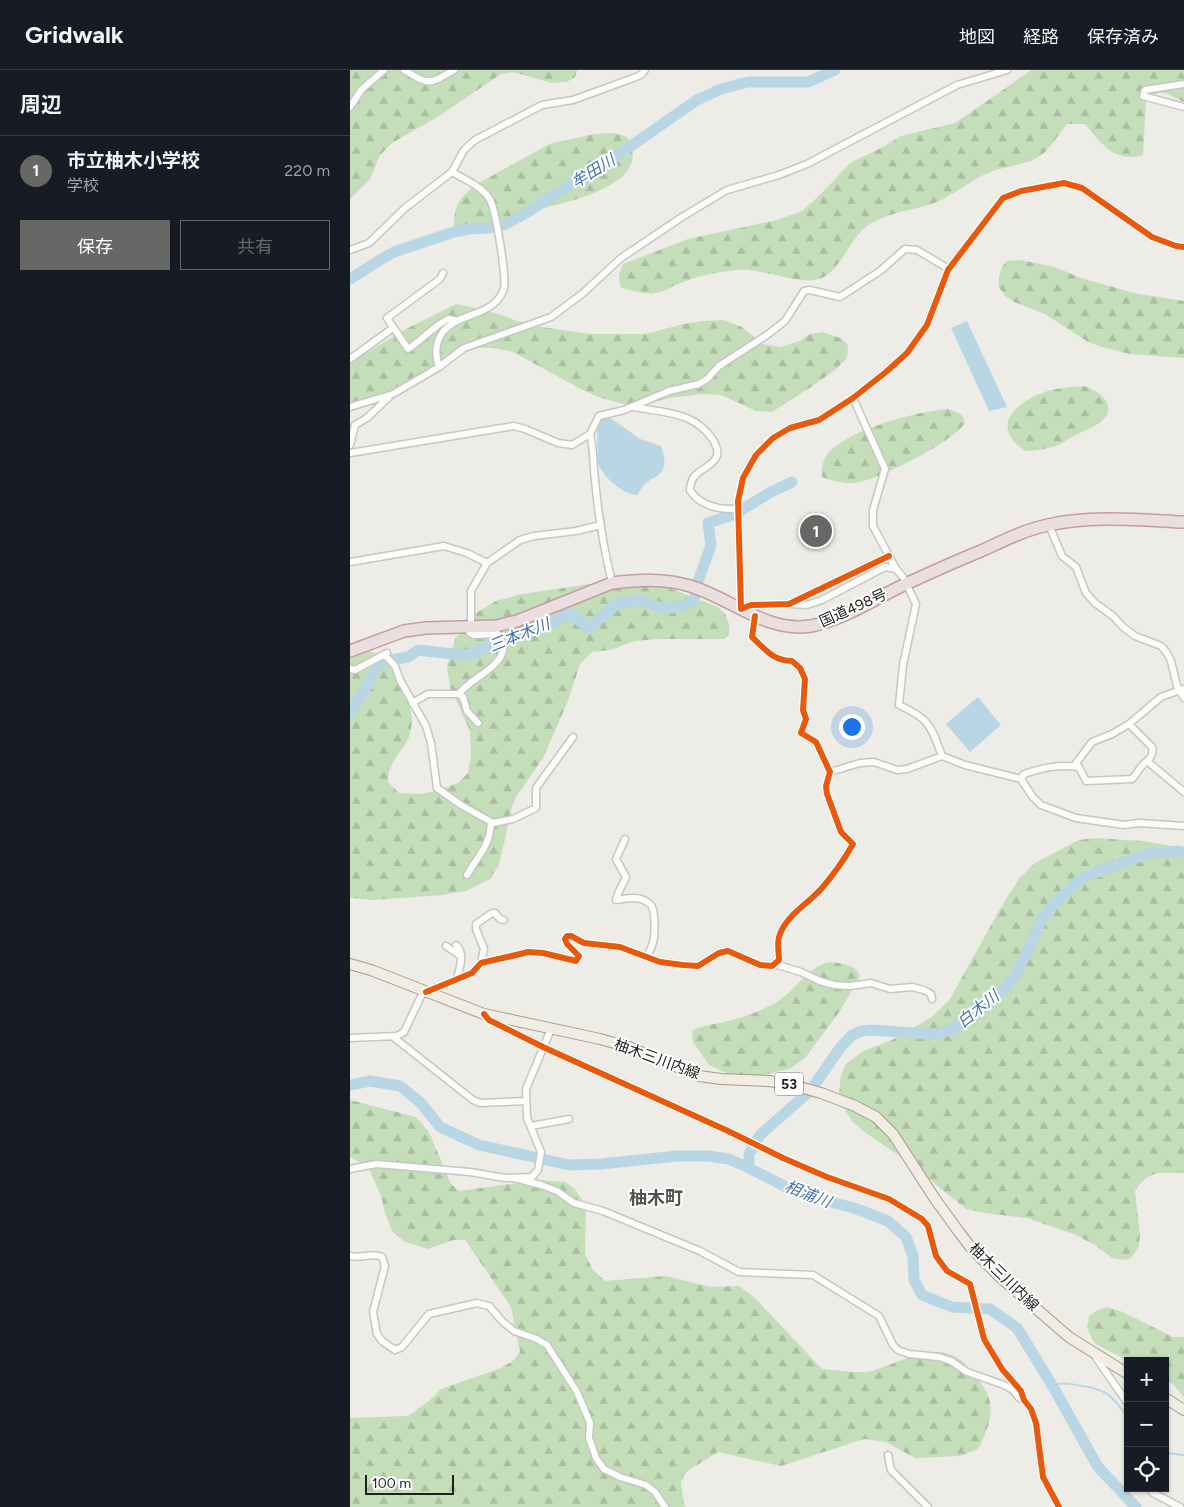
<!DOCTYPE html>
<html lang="ja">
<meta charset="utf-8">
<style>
body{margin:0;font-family:Figtree,"Noto Sans JP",sans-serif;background:#242831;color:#f1f3f6}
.controls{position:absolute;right:15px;bottom:15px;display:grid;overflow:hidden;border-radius:0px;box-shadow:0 1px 4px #0004}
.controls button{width:45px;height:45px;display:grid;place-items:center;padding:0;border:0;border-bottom:1px solid #363941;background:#171b24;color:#f1f3f6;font:25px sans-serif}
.scale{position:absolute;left:15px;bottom:12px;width:89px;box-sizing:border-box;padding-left:5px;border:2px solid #1f1f1f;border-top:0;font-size:14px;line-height:18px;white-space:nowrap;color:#1f1f1f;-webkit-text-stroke:4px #fff;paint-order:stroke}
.you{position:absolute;left:501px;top:656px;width:18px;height:18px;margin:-12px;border:4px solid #fff;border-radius:50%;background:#1a73e8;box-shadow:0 0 0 8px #1a73e833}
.badge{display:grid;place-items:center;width:32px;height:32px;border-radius:50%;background:#676765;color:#fff;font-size:16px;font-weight:700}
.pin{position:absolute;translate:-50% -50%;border:2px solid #fff;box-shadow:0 1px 5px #0006}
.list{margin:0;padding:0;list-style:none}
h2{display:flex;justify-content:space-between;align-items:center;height:65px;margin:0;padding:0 20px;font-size:21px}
h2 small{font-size:16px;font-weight:400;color:#9ea1a6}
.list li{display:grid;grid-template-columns:32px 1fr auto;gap:15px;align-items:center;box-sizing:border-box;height:70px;padding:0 20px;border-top:1px solid #363941}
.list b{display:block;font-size:19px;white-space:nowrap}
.list p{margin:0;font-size:16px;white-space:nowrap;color:#9ea1a6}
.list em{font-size:16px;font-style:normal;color:#9ea1a6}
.actions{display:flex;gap:10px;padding:15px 20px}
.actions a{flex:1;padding:11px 0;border:1px solid #676765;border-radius:0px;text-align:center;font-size:18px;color:#676765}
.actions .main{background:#676765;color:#fff}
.icon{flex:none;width:28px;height:28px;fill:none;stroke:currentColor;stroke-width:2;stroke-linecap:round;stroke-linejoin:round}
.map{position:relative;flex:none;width:834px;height:1437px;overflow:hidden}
header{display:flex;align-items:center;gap:30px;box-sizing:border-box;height:70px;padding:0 25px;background:#171b24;border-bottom:1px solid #363941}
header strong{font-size:24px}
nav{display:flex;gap:28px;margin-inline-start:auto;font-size:18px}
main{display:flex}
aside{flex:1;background:#171b24}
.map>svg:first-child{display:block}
</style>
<header>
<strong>Gridwalk</strong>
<nav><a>地図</a><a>経路</a><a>保存済み</a></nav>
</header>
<main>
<aside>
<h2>周辺<small></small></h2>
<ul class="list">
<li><span class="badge">1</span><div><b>市立柚木小学校</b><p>学校</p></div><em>220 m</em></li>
</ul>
<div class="actions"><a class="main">保存</a><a>共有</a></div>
</aside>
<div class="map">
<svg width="834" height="1437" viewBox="0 0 834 1437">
<defs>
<pattern id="forest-firs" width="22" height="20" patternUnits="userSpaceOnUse" patternTransform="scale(1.25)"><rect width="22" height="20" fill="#c4deba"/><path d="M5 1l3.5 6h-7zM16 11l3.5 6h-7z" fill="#a8be9f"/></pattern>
</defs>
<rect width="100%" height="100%" fill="#edece7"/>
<path fill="url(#forest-firs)" d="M0,0H227L225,7L217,12L202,13L163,2L151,4L89,46L42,73L30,85L20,109L0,129Z
M681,0H834V32C819,25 811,16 796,30L793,85C764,93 752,74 735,54H717C710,62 704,73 696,81C682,95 658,95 640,102C620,110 604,126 584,133C562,141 539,142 520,154C499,167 491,202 469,209C448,215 413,198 387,200C366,202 347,206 328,214C322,216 317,220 311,222C298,226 282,221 270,217L269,205L273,194L338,169L427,150L452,141L472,123L500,93L533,77L551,66L605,53L646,25Z
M265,63L277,67C307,117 211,133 180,142C168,146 156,156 146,159C133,162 116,162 104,157C104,136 108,131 122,117L199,74L244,64Z
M670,190L705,197L731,208L784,223L834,231V288L780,284L752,277L738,272L695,244L664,232L655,226L649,217V207L652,197L657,191Z
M106,234L136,240L179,255L240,264H296L333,254L353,251L373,250L392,257L412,274L430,277L450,271L459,264L473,262L490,268L498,275L497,288L485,300L461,317L422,342L406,341L371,325L352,324L320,328L284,337L248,327L229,318L163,282L144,278H123L104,283L51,322L0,334V283L21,280L54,260Z
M734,316C743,319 751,323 756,331C767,349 738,359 726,365C719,368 714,373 706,376C695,379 685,381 675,381C641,357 662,335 692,323C705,318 720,317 734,316Z
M598,339C607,342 614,343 615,353C603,372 533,407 510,412C498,415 484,411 472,407C471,399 473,389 479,382C503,358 565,342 598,339Z
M274,509L312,515L368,537L375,544L379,554V564L374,569H308L284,571L261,580L242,582L230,594L218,631L193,688L166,727L162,737L149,795L140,809L116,821L92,825L24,830L0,828V580C9,580 23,580 30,586C43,596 61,631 62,648C62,653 61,662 59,667C52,682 37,694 38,712L49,723L69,724L87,721L108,713L118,703L121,685L120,661L100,617L97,597L105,569L124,544L146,531L172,524Z
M745,768L793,771L834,778V1103C810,1103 799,1099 785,1121L790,1164L789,1176L781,1188L776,1190L762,1188L745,1175L726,1165L677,1148L634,1143L616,1139L557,1091L513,1061L502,1051L493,1037L489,1024L491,1005L496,994L513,981L542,970L582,947L600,929L650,839L669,809L685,793L729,770Z
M479,892C490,893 506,894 510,906L490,941L455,988L439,999L405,1007L383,1006L359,995L343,972L342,961C354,954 369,954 382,950C397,946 412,940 425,933C446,921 456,898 479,892Z
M0,1030L66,1047L79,1062L101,1114L109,1121L188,1110L215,1112L224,1118L236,1135L235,1184L243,1200L255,1211L316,1206L360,1217L389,1216L405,1228L472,1299C484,1300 511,1304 522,1301C550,1293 589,1267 615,1294C621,1300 626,1308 632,1315C648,1335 639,1359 628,1379L610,1386L565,1388L536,1372L514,1369L431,1396L368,1382L336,1402L331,1412L334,1435L336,1437H0V1348L58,1346L80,1330L91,1319L151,1298L164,1290L170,1282L161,1237L115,1170H103L78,1179L55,1172L42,1161L35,1143L31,1126L18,1097L0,1087Z
M757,1237L773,1242L823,1267H834V1327L823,1314L815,1310V1291H778L744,1273L737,1258L739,1246L748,1240Z"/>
<path fill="#b8d6e4" d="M617,251L657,337L639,341L601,258Z
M256,346L262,349L290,369L311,376C324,414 296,401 288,425C273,425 253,407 248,393L247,354L249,349Z
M628,627L651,655L620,682L596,654Z"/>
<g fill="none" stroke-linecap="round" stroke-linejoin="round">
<path stroke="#b8d6e4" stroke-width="2" d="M702,1315C710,1313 718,1313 726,1315C754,1318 762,1324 778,1348
M815,1383L834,1385"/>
<path stroke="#b8d6e4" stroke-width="11" d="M0,209L30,190L44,182L104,162L118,159L140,158L156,154L178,142L216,117L255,94L347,30L371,19L398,12H458L485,0
M349,509L361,475L358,453L385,444L421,422L442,412
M0,642L16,618L27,597L36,591L58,587L68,580L112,585L122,584L148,571L189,559L217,545H224L235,556L239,558L267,534L291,530L314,539L335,535L342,532L346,524
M0,1015L20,1011L50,1016L71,1033L90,1057L129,1075L219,1095L251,1094L327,1086H358L379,1089L399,1098L450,1124L504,1138L538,1151L556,1167L563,1186L564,1210L572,1225L602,1237L640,1239L667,1258L702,1315L748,1397L786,1437
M399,1098V1084L410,1065L461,1020L490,978L501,966L511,961L522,960L578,964L591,963L604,959L626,943L648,925L662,910L671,895L691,851L702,836L728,811L739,805L797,784L829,781L834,783"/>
<g stroke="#c6c6c3" stroke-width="9">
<path id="street" d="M54,0C79,15 79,15 104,0
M834,14L795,20L793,26L834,37
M0,37L12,19L34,0
M0,180L19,173L55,138L102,102L114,80L125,70L192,35L223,30L286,7L292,4L295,0
M93,203L90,209L37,248L58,279C67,274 91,250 99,249C102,249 104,250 107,251
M0,289L43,258
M89,297C86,288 85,280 88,271C97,244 135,248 149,228C151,226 153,221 154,218C156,205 146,138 139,128C131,116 114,109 102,102
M503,328L535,399L523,440V456L546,499L553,507L566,534L553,595L549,635C580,649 581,656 592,686
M0,337L43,324L89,297L114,278L201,247L232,224L271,188L332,147L377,120L429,105L457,94L607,15L657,0
M284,337C314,343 344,341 363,370C366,375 369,383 366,388C357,402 341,399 340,420C349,436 372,441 388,438
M240,364C244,379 243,394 245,410C248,444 254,479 262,513
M0,375L5,355L17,348L40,326
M0,383L164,356L175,359L208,373L222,375L240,364L249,346L274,340L319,321L349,314L357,309L369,296L417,265L435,251L454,221L460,220L490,227L530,201L555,179L567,180L599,199
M699,455L712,486L726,497L736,523L745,533L763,546L773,557L785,566L811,576L817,583L821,591L827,616L834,628
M539,486L439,534L401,535L391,539L388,431L393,408L406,385L423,368L440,358L469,350L503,328L536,302L557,283L577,255L598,200L653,128L671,121L714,113L732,118L802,167L826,176L834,177
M0,492L94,476L117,483L137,493
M441,534L457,535L472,530L535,497L546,499
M121,558V521L137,493L170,470L184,466L226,461L251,455
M35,585L45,596L50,610L76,656L81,673L87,718L111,735L143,753L163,749L186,738V718L223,667
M0,599L5,600L37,583
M109,624C119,609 152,597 153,579C154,575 150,569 148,564L124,565L120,563L117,558
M62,633L78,624H109L113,627L117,641L128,653
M797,691L834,722
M724,696L742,672L762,664L779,654L811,627L833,619
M480,702L510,693L524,692L547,700L557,699L592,686L615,695L671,709L682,726L691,735L726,748L774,755L789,753L834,756
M671,709L674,704C692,698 709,694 729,697L736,711L782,709C786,705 787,702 790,698C795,691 805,688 802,677L779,654
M275,769L266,789L276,807C273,815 268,821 266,830C277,828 290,825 300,834C306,839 305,865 303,872C302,877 299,882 297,887
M117,805C128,785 140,777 141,752
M106,875C116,884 109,898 107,909
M96,876L111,886
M131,893L134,879L126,859V854L142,843H145L150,849L154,850
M424,894L451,902L470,911L484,915L500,916L521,913L540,919L562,917L574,920L581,924L582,929
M76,922L122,903L131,893L166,885L178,882L193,883L226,891L229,886L217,874L215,869L217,866H221L234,873L270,877L310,892L333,895L348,896L369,883L378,881L410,895L422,896L429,890C429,883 427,874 429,867C435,846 458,834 472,818C484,804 494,790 503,774L491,762L477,724L476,716L480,702L466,672L451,663L456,649L453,640L455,609L450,598L442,591C423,591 415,579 402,567L405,546
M134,944L139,950L193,977L378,1061L433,1088L477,1107L539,1129L572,1149L578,1156L586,1186L597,1201L620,1214L634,1269L652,1299L671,1321L674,1330L681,1339L686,1353L693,1407L709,1437
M42,966L123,1030L130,1033L176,1031
M0,968L47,966L54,962L74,920
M181,1056L219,1049
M0,1099L26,1094L120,1102L155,1108L182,1107L188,1100L191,1082L177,1048L176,1019L201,959
M164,1108L191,1115L207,1121L224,1133L253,1141L350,1181L389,1202L463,1205L529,1246L543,1275L548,1280L559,1284L589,1287L601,1291L617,1302L654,1315L663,1320L669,1328L674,1330
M0,1186C11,1189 22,1182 32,1187L35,1196L23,1242L27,1264L32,1271L45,1280L52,1277L79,1244L127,1233L139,1236L153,1252L164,1261L187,1269L197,1275L227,1322L240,1353L239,1368L246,1388L254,1399L270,1407L296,1415L305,1422L315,1437
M745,1286L778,1334
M538,1385L541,1400L578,1437
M800,1418L803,1423L830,1437"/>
</g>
<g stroke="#a39c83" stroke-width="12">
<path id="primary" d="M0,894L21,900L134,944L250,969L279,977L349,1006L371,1009L419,1011L439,1014L471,1023L505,1036L526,1047L543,1064L585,1129L609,1162L622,1179L652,1209L719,1267L778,1304
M815,1328L834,1340"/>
</g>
<g stroke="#c59ca4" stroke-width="14">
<path id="highway" d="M0,581L54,561L76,558L146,556L167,551L262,513C288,510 314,508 340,516C381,528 416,563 461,556C494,550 527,527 558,513C582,502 606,491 631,481C653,471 674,460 698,455C742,445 790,450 834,452"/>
</g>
<use href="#street" stroke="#fcfcfb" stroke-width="6"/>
<use href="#primary" stroke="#f1ede4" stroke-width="10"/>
<use href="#highway" stroke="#eadede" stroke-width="11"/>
<g stroke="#fff" stroke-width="9">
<path id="cycleway" d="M539,486L439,534L401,535L391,539L388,431L393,408L406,385L423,368L440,358L469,350L503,328L536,302L557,283L577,255L598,200L653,128L671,121L714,113L732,118L802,167L826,176L834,177
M76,922L122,903L131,893L166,885L178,882L193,883L226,891L229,886L217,874L215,869L217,866H221L234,873L270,877L310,892L333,895L348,896L369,883L378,881L410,895L422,896L429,890C429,883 427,874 429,867C435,846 458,834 472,818C484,804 494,790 503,774L491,762L477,724L476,716L480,702L466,672L451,663L456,649L453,640L455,609L450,598L442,591C423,591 415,579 402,567L405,546
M134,944L139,950L193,977L378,1061L433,1088L477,1107L539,1129L572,1149L578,1156L586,1186L597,1201L620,1214L634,1269L652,1299L671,1321L674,1330L681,1339L686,1353L693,1407L709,1437"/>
</g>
<use href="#cycleway" stroke="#e8590c" stroke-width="6"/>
</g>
<g text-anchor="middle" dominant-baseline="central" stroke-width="4" stroke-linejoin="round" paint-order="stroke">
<rect fill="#fff" stroke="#626262" stroke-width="1" x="425" y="1002.5" width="28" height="23" rx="4"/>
<g font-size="14" font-weight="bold" fill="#1f1f1f">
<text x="439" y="1014">53</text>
</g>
<g font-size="15" fill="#1f1f1f" stroke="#fff">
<text transform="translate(503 538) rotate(-24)">国道498号</text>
<text transform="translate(307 989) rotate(20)">柚木三川内線</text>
<text transform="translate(654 1207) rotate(44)">柚木三川内線</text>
</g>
<g font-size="16" font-style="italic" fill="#4372b6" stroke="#fff">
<text transform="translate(243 101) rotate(-32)">牟田川</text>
<text transform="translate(169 565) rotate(-22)">三本木川</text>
<text transform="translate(628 939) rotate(-39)">白木川</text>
<text transform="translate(458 1124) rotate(21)">相浦川</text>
</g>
<g font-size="18" font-weight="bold" fill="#525252" stroke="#fff">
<text x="306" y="1128">柚木町</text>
</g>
</g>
</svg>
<div class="controls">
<button>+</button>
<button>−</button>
<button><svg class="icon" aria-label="locate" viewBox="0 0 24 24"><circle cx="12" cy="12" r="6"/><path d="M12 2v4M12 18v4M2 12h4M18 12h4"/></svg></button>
</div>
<div class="scale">100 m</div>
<div class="you"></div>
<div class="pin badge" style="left:466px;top:461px">1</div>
</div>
</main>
